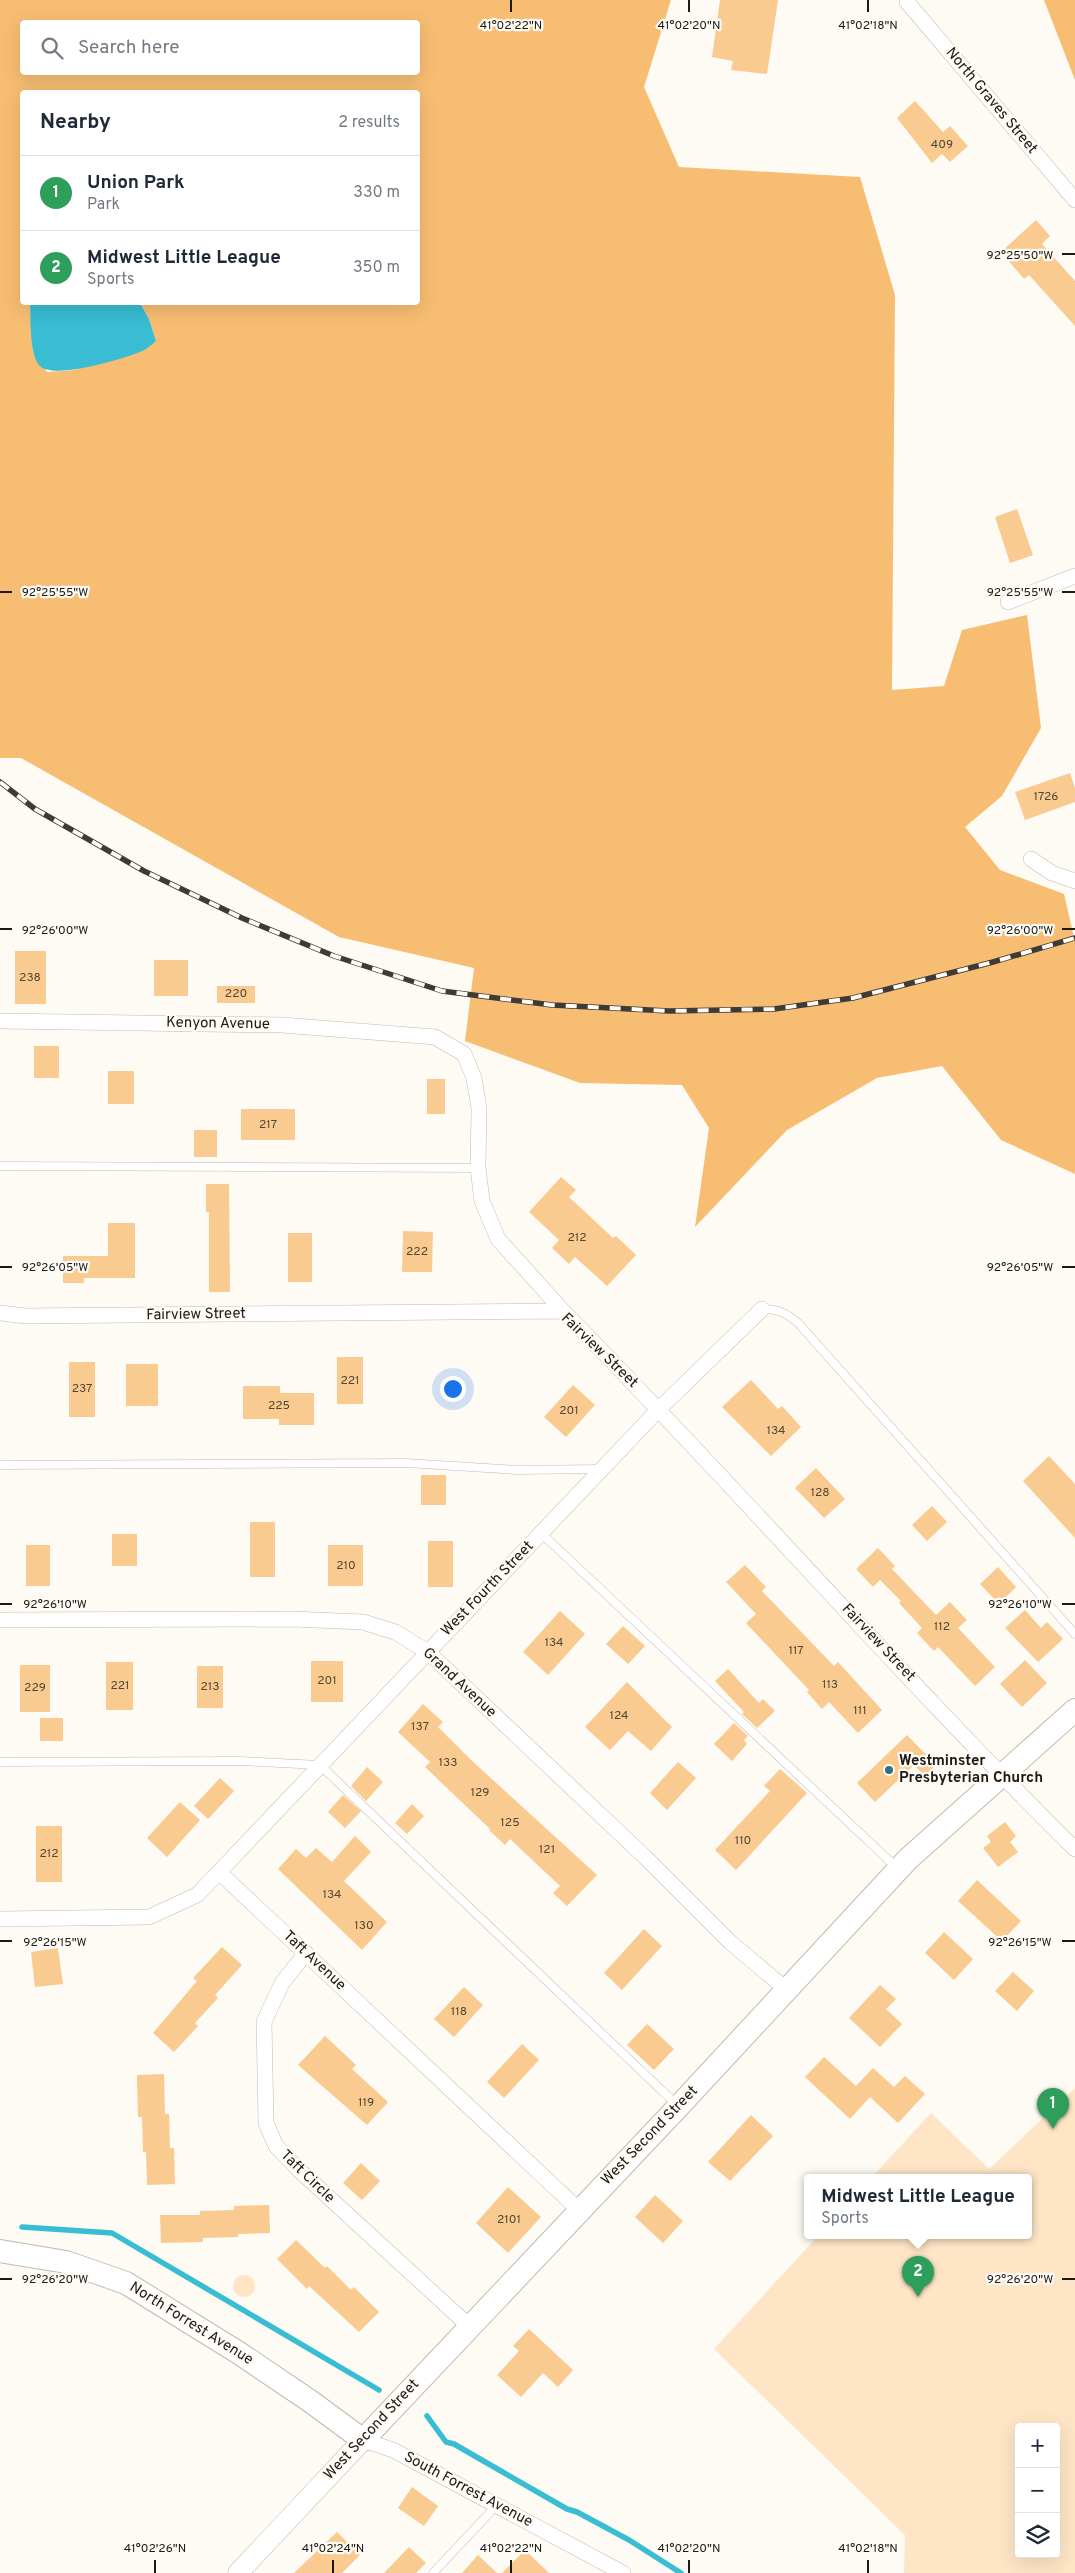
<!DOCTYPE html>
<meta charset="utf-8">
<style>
body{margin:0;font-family:Overpass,sans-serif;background:#f2f2f3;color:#1f2937}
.controls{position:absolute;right:15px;bottom:15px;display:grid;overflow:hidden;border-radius:5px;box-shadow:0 5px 20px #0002}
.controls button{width:45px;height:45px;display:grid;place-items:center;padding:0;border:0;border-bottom:1px solid #e0e1e3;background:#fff;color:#1f2937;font:25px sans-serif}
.you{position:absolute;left:452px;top:1388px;width:18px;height:18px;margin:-12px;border:4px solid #fff;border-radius:50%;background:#1a73e8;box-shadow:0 0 0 8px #1a73e833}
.badge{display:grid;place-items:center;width:32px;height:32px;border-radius:50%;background:#ea580c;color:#fff;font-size:16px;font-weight:700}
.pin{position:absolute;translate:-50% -41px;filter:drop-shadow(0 1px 2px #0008)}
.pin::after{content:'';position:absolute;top:26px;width:18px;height:15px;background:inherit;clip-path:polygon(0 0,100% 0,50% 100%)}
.popup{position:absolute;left:804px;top:2174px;width:228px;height:65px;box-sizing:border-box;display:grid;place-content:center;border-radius:5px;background:#fff;filter:drop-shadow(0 1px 4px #0005);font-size:16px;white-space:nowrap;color:#747a83}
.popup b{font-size:19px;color:#1f2937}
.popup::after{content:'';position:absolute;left:50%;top:100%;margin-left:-10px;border:10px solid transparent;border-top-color:#fff}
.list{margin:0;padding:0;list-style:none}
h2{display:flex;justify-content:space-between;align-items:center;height:65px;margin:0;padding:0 20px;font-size:21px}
h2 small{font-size:16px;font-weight:400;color:#747a83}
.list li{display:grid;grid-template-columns:32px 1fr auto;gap:15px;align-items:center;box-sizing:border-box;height:75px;padding:0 20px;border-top:1px solid #e0e1e3}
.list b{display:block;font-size:19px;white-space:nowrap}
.list p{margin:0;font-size:16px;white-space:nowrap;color:#747a83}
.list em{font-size:16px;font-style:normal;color:#747a83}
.icon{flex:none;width:28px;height:28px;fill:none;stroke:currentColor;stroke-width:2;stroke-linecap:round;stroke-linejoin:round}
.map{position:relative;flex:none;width:1075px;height:2573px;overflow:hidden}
.search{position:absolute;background:#fff;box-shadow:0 5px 20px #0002;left:20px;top:20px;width:400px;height:55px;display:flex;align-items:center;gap:12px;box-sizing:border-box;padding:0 18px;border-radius:5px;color:#747a83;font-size:19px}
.panel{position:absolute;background:#fff;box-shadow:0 5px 20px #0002;left:20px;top:90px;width:400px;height:215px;border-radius:5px}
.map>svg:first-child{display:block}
</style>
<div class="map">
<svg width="1075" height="2573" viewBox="0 0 1075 2573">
<rect width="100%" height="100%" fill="#fefaf4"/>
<path fill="#fee5c6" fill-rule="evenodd" d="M1075,2088V2573H904L905,2535L714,2349L818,2236H1028V2178H871L931,2113L989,2169ZM1019,2427H1056V2554H1019Z
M233 2286a11 11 0 1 1 22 0a11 11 0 1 1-22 0Z"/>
<path fill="#f7bd72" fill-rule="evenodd" d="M0,0H671L644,87L679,167L860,177L895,295L892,690L944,686L962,630L1027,615L1041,728L1002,796L965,827L1000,870L1064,894L1075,942V1174L1001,1140L942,1066L877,1078L787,1130L695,1227L709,1128L682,1085L580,1083L465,1041L474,968L339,937L21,758H0ZM22,22H418V72H22ZM22,92H418V302L140,303L149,319L156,341L74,370L47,372L33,351L30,302H22Z
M1044,0H1075V80Z"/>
<path fill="#38bdd2" d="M30,303H140L149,319L156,341C151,345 146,350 140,352C122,359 54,380 40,366C29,356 31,318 30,303Z"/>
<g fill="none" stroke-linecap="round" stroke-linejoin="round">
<path stroke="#38bdd2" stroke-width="5.5" d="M22,2227L112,2233L379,2390
M427,2416L446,2442L454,2444L567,2509L577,2512L629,2540L681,2573"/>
</g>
<path fill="#f9cb90" d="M720,0H778L767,74L731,70L733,61L712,57Z
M915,101L943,132L950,126L968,146L950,162L942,154L932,163L897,118Z
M1036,220L1050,236L1042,244L1075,281V326L1029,275L1024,279L1001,252Z
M1017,509L1033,555L1010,563L995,517Z
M1070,773L1075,788V802L1025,820L1015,792Z
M15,951H46V1004H15Z
M154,960H188V996H154Z
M217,986H255V1003H217Z
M34,1046H59V1078H34Z
M108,1071H134V1104H108Z
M427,1079H445V1114H427Z
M241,1109H295V1140H241Z
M194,1130H217V1157H194Z
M561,1177L576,1190L569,1197L613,1238L616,1236L636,1255L607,1286L575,1257L569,1264L552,1248L559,1240L529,1212Z
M206,1184H229L230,1292H209V1212H206Z
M108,1223H135V1278H84V1283H63V1256H108Z
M403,1231L433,1232L432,1272H402Z
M288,1233H312V1282H288Z
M337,1357H363V1404H337Z
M69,1362H95V1417H69Z
M126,1364H158V1406H126Z
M751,1380L778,1409L782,1406L801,1427L771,1456L722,1407Z
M573,1385L595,1405L566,1437L544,1417Z
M243,1386H280V1393H314V1425H279V1419H243Z
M1049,1456L1075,1484V1538L1023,1481Z
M816,1468L845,1499L824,1518L795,1488Z
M421,1475H446V1505H421Z
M932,1506L947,1522L927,1541L912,1525Z
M250,1522H275V1577H250Z
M112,1534H137V1566H112Z
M428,1541H453V1587H428Z
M26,1545H50V1586H26Z
M328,1545H363V1586H328Z
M878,1548L895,1566L892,1569L936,1615L950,1602L967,1620L958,1628L995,1667L975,1686L938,1647L934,1651L917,1633L922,1628L899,1603L901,1601L880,1580L873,1587L856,1569Z
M745,1565L766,1587L762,1591L834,1666L838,1662L882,1710L858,1733L829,1702L822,1709L807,1692L809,1690L746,1623L756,1614L726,1582Z
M998,1567L1016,1587L999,1604L980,1584Z
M1025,1610L1041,1628L1047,1622L1063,1639L1038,1662L1005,1628Z
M560,1611L585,1634L548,1675L523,1652Z
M623,1626L645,1646L628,1664L606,1644Z
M1025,1660L1047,1683L1022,1707L1000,1684Z
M311,1661H343V1702H311Z
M106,1662H133V1710H106Z
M20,1665H50V1712H20Z
M197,1666H223V1708H197Z
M728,1669L759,1703L763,1699L775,1711L757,1728L742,1714L744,1712L715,1681Z
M627,1682L672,1727L651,1751L628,1731L610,1750L585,1727Z
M423,1704L443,1722L438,1727L470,1759L597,1875L567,1906L553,1893L560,1886L510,1839L505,1845L489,1830L490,1829L425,1767L430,1762L398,1732Z
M40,1718H63V1741H40Z
M734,1723L748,1736L744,1740L747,1744L732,1761L714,1744Z
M907,1735L936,1765L925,1776L914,1765L875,1802L857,1783Z
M678,1762L696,1778L667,1810L650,1793Z
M367,1767L383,1782L366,1801L351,1786Z
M780,1769L807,1793L736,1870L715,1850L770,1791L764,1786Z
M220,1778L234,1791L208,1819L194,1806Z
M343,1795L361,1811L345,1828L328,1812Z
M180,1802L200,1820L167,1857L147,1838Z
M412,1804L424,1816L407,1834L395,1823Z
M1005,1822L1016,1836L1010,1842L1018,1852L998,1867L983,1848L991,1842L987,1836Z
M36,1826H62V1882H36Z
M355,1836L371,1852L344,1881L387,1922L362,1950L278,1869L296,1849L306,1858L316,1848L332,1862Z
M977,1880L1021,1921L1002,1941L958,1901Z
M644,1929L662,1946L622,1990L604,1973Z
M944,1932L973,1959L954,1980L925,1953Z
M222,1947L242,1965L215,1995L218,1998L195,2023L198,2026L174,2052L153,2033L197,1981L193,1978Z
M58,1948L63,1984L35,1987L31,1952Z
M1013,1972L1034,1991L1017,2011L995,1991Z
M880,1985L896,1999L886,2009L902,2024L880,2047L849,2018Z
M464,1987L483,2005L454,2037L434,2019Z
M647,2024L674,2049L654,2070L627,2045Z
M325,2036L356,2065L352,2069L388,2102L367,2125L298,2065Z
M522,2044L539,2060L504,2098L487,2082Z
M824,2057L856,2086L873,2068L894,2087L905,2076L925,2094L898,2123L870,2097L850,2119L805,2077Z
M164,2074L165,2114H169L170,2148H174L175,2184L147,2185L146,2152H143L142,2117H138L137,2075Z
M751,2115L773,2136L730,2181L708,2162Z
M361,2163L380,2181L362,2200L343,2183Z
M508,2187L541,2217L508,2253L476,2223Z
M655,2195L683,2221L663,2243L635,2217Z
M269,2205L270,2233L238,2234V2237L203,2238V2242L161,2243L160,2215H200V2211L234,2210V2206Z
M296,2240L325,2268L327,2266L351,2290L354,2287L379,2312L359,2332L309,2286L307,2289L277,2259Z
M529,2329L573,2370L558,2387L543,2373L521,2397L497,2375L519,2351L513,2346Z
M412,2487L438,2506L424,2526L398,2508Z
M337,2532L360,2555L342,2573H294Z
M409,2547L426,2563L416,2573H384Z
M525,2550L549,2573H502Z
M478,2555L497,2573H462Z"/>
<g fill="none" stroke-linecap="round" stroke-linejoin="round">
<g stroke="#c2bab1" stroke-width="9">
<path id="service" d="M0,1166L478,1168
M762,1309C778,1309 787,1313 799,1324L1075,1634
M0,1465L406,1463L517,1470L600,1469
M541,1533L897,1868
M0,1762L241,1761L320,1765L677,2105
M433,2573L496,2506"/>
</g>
<g stroke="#c2bab1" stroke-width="16">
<path id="minor" d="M907,2L1075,200
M1008,602L1075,576
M1031,859L1052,873L1075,881
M0,1021L282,1025L435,1037L464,1054L474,1078L479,1108L478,1168L482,1201L498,1239L563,1311
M0,1313L25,1316L563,1311C737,1487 899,1675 1075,1849
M0,1620L292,1619L363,1622L395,1632L428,1652L646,1858L730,1942L787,1990
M219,1872L659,1409L762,1309
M0,1919L149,1917L197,1895L219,1872L579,2210
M306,1953L282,1983L264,2022L266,2123L276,2146L299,2170L470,2327
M363,2440L393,2450L623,2573"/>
</g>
<g stroke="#c2bab1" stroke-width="21">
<path id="tertiary" d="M238,2573L363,2440"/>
</g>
<g stroke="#c2bab1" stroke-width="24">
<path id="secondary" d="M0,2251L66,2262L126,2283L239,2353L310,2401L363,2440L679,2106L908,1859L1075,1710"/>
</g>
<use href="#service" stroke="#fff" stroke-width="8"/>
<use href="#minor" stroke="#fff" stroke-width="15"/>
<use href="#tertiary" stroke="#fff" stroke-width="20"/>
<use href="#secondary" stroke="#fff" stroke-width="22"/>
<g stroke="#3e3b37" stroke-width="5.5">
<path id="rail" d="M0,782L35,809L144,871L242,918L334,956L442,991L552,1005L669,1011L774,1009L853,998L993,962L1075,938"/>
</g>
<use href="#rail" stroke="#fefaf4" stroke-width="4" stroke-dasharray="11" stroke-linecap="butt"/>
</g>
<path fill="none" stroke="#1c1916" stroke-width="2" d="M511,0V12M689,0V12M868,0V12M1062,254H1075M0,592H12M1062,592H1075M0,929H12M1062,929H1075M0,1267H12M1062,1267H1075M0,1604H12M1062,1604H1075M0,1941H12M1062,1941H1075M0,2279H12M1062,2279H1075M155,2560V2573M333,2560V2573M511,2560V2573M689,2560V2573M868,2560V2573"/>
<circle fill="#2c737f" stroke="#fefaf4" stroke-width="2" cx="889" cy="1770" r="5"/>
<g text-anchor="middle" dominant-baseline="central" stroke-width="4.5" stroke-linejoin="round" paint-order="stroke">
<g font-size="12" fill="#534634">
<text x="942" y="145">409</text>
<text x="1046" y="797">1726</text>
<text x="30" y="978">238</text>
<text x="236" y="994">220</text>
<text x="268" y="1125">217</text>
<text x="577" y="1238">212</text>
<text x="417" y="1252">222</text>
<text x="350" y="1381">221</text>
<text x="82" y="1389">237</text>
<text x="279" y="1406">225</text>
<text x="569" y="1411">201</text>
<text x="776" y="1431">134</text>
<text x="820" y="1493">128</text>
<text x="346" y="1566">210</text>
<text x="942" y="1627">112</text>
<text x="554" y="1643">134</text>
<text x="796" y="1651">117</text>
<text x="327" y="1681">201</text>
<text x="830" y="1685">113</text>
<text x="120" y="1686">221</text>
<text x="210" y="1687">213</text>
<text x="35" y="1688">229</text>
<text x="860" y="1711">111</text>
<text x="619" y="1716">124</text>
<text x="420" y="1727">137</text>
<text x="448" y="1763">133</text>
<text x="480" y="1793">129</text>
<text x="510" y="1823">125</text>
<text x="743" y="1841">110</text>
<text x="547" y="1850">121</text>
<text x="49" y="1854">212</text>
<text x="332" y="1895">134</text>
<text x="364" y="1926">130</text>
<text x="459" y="2012">118</text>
<text x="366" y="2103">119</text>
<text x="509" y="2220">2101</text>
</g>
<g font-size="15" fill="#1c1916" stroke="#fefaf4">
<text transform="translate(991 101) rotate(50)">North Graves Street</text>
<text transform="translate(218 1024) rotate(1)">Kenyon Avenue</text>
<text transform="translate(196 1315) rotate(-1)">Fairview Street</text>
<text transform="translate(599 1351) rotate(44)">Fairview Street</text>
<text transform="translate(488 1589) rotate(-46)">West Fourth Street</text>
<text transform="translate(878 1643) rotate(47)">Fairview Street</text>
<text transform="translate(459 1683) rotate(43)">Grand Avenue</text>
<text transform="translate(314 1961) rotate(43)">Taft Avenue</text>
<text transform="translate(650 2136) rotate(-46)">West Second Street</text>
<text transform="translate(307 2177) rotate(44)">Taft Circle</text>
<text transform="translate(191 2324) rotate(32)">North Forrest Avenue</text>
<text transform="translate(372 2430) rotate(-47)">West Second Street</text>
<text transform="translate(468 2490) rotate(28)">South Forrest Avenue</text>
</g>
<g font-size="15" font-weight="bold" fill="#1c1916" stroke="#fefaf4" text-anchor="start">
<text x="899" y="1761">Westminster<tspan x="899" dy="17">Presbyterian Church</tspan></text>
</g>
</g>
<g font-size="12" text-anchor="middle" fill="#1c1916" stroke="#fefaf4" stroke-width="4.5" stroke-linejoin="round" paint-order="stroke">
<text x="511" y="29">41°02'22"N</text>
<text x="689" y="29">41°02'20"N</text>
<text x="868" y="29">41°02'18"N</text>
<text x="1020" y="259">92°25'50"W</text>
<text x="1020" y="596">92°25'55"W</text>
<text x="55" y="596">92°25'55"W</text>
<text x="1020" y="934">92°26'00"W</text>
<text x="55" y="934">92°26'00"W</text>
<text x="1020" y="1271">92°26'05"W</text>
<text x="55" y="1271">92°26'05"W</text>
<text x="55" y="1608">92°26'10"W</text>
<text x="1020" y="1608">92°26'10"W</text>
<text x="55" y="1946">92°26'15"W</text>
<text x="1020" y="1946">92°26'15"W</text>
<text x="55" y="2283">92°26'20"W</text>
<text x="1020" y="2283">92°26'20"W</text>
<text x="155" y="2552">41°02'26"N</text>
<text x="333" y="2552">41°02'24"N</text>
<text x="511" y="2552">41°02'22"N</text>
<text x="689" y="2552">41°02'20"N</text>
<text x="868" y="2552">41°02'18"N</text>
</g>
</svg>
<div class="controls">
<button>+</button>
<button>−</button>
<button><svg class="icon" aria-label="layers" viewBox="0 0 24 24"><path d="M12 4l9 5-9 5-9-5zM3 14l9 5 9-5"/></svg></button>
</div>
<div class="you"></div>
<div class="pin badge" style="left:1053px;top:2129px;background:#2e9e5b">1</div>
<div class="pin badge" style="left:918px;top:2297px;background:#2e9e5b">2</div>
<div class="popup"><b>Midwest Little League</b>Sports</div>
<div class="search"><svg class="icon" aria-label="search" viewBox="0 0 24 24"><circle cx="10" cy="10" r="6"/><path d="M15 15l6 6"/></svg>Search here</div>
<section class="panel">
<h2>Nearby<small>2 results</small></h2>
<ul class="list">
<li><span class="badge" style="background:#2e9e5b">1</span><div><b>Union Park</b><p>Park</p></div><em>330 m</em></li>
<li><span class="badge" style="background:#2e9e5b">2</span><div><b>Midwest Little League</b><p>Sports</p></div><em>350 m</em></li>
</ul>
</section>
</div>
